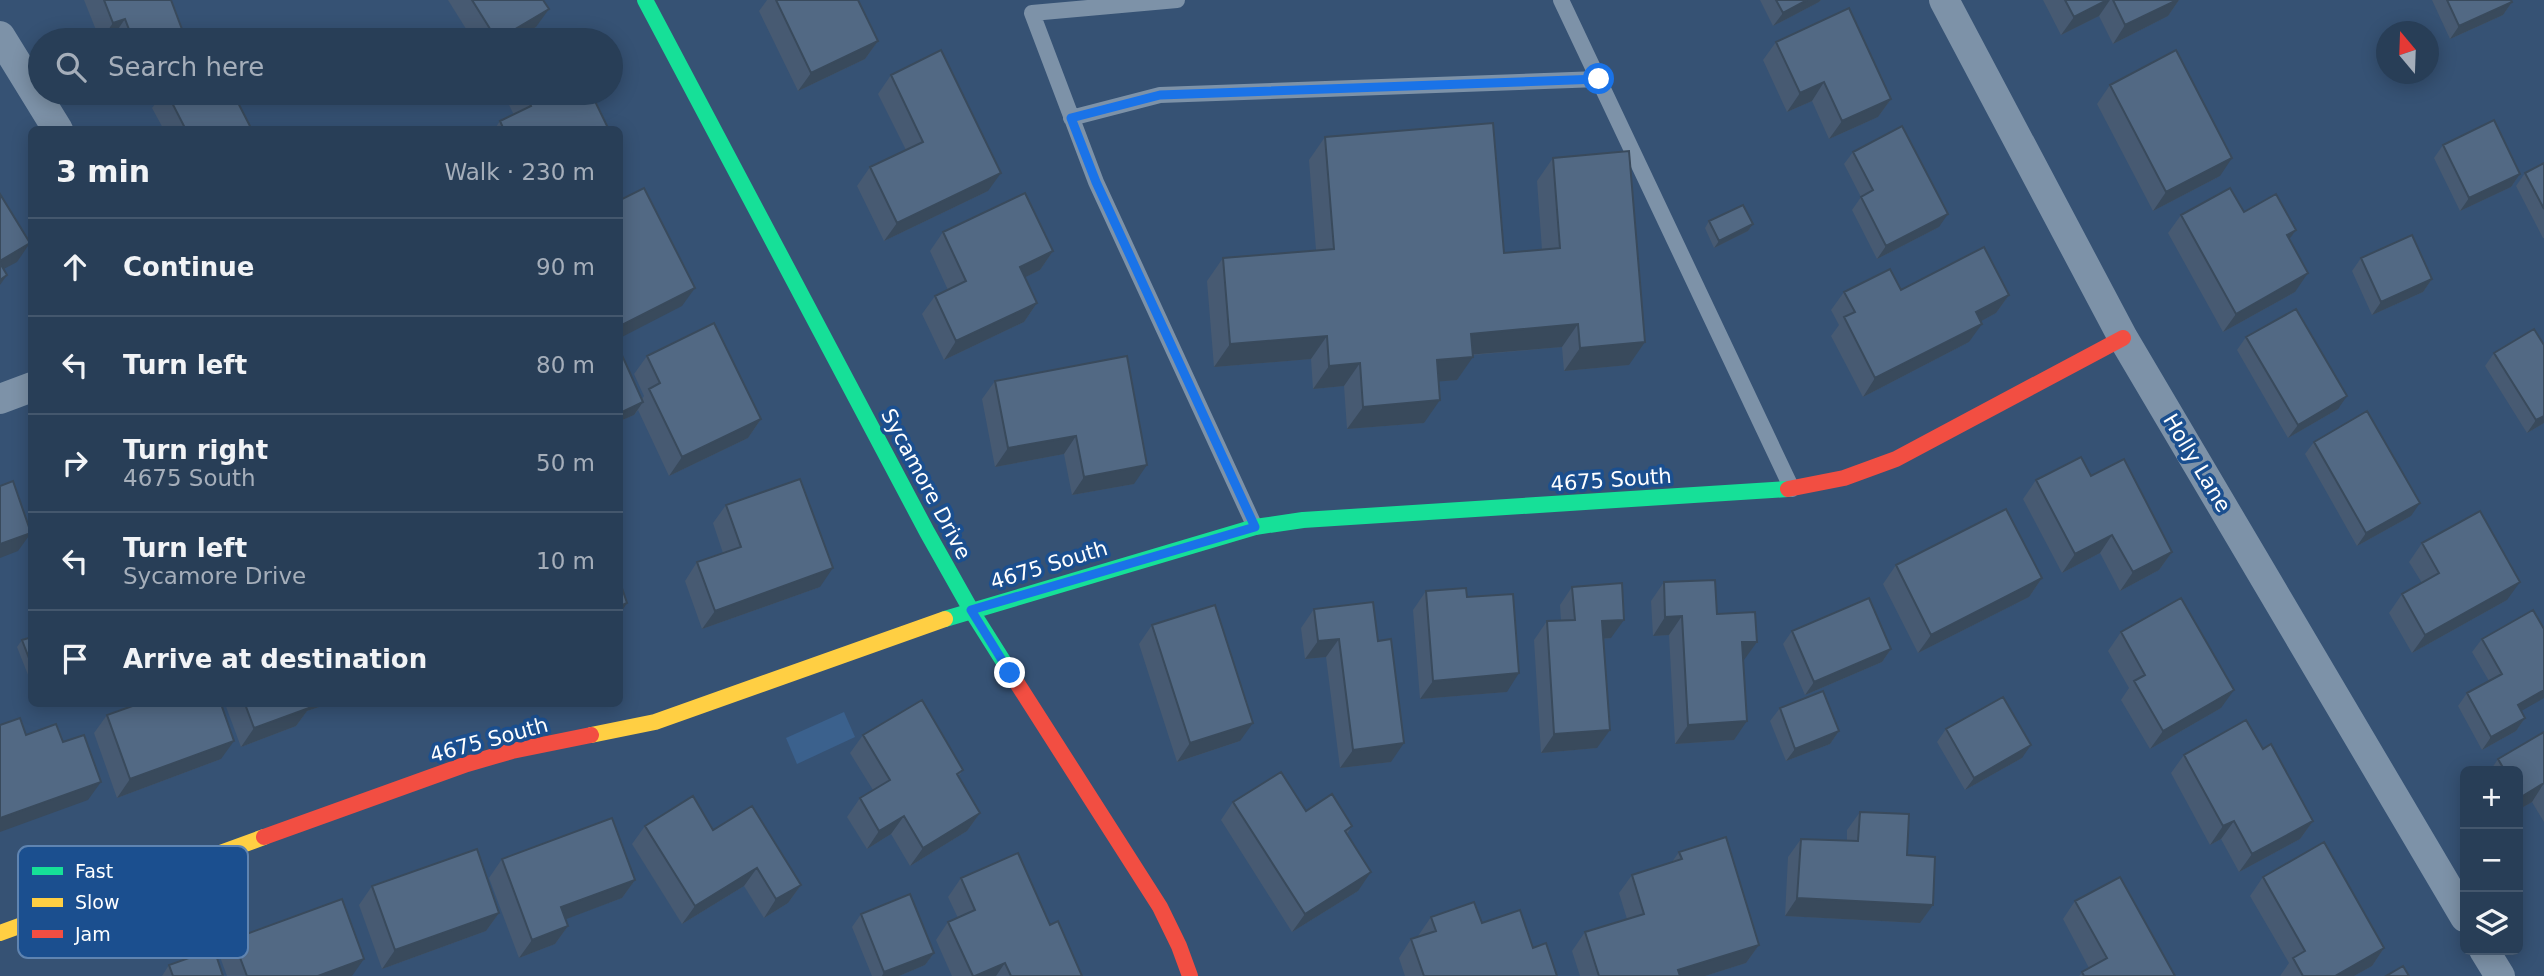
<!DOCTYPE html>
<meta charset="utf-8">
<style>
body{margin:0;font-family:"DejaVu Sans",sans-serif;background:#30455d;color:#f1f3f6}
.controls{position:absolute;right:21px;bottom:21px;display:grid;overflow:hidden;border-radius:10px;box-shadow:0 4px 18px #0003}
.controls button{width:63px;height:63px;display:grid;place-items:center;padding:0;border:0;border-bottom:2px solid #44576d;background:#283e57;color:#f1f3f6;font:35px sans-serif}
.compass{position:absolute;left:2376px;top:21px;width:63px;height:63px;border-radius:50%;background:#283e57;box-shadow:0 4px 18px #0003;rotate:341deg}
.stop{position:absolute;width:21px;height:21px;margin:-16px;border:5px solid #1a73e8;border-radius:50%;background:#fff}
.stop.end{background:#1a73e8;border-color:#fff;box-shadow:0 2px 7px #0008}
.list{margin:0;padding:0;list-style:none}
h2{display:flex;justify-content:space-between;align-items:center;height:91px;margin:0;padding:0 28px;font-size:30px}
h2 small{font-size:23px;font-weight:400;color:#a5aeba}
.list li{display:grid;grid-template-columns:46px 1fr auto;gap:21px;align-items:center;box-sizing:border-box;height:98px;padding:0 28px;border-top:2px solid #44576d}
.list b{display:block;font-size:26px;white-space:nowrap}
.list p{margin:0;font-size:23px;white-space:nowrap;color:#a5aeba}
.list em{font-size:23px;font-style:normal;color:#a5aeba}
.icon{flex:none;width:38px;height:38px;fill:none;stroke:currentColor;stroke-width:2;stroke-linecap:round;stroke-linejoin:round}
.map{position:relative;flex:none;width:2544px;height:976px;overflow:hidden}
.search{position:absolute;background:#283e57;box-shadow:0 4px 18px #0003;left:28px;top:28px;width:595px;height:77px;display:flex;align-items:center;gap:18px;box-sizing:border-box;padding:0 24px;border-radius:38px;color:#a5aeba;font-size:26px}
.panel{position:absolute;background:#283e57;box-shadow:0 4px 18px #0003;left:28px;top:126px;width:595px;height:581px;border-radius:10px}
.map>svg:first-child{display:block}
</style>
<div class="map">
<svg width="2544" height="976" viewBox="0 0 2544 976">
<rect width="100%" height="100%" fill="#365274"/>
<path fill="#3b618d" d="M844,712L855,737L797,764L786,738Z"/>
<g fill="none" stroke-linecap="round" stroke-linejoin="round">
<path stroke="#7d92a8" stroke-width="16" d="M1177,0L1032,13L1096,182L1255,527
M1561,0L1792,489
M1071,118L1160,95L1599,79"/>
<path stroke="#7d92a8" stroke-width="30" d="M1944,0L2123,338L2465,917
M0,36L58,130
M0,399L32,387
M2484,950L2500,976"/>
<path stroke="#16e098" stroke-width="16" d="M645,0L927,532L971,610L1017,683
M945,619L1255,527L1303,520L1788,489"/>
<path stroke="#ffcf43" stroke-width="16" d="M591,735L655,722L945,619
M0,933L264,837"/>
<path stroke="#f24e42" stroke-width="16" d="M1788,489L1844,478L1896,459L2123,338
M1017,683L1160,907L1179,946L1190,976
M264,837L467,764L512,751L591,735"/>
</g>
<path fill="#475a72" d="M84,0H171L186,40H113L112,38L104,40H100Z
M448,0H543L536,27L515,40H473Z
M767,0H858L878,41L865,59L798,91L759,11Z
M1760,0H1821L1819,2L1773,26Z
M2043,0H2179L2168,16L2113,44L2099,16L2061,35Z
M2432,0H2511L2512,2L2503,15L2450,39Z
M1776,42L1891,99L1878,117L1829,139L1812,101L1787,112L1763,60Z
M891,75L988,191L884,241L857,186L870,167L906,150L878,94Z
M2110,85L2220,176L2153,211L2097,104Z
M163,93H233L252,130H164L152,108Z
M503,93H591L609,130H494L500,121L514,115Z
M1325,137L1504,253L1542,250L1537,181L1553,158L1629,365L1564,371L1562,347L1473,355L1457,380L1439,381L1424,423L1347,429L1344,386L1313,389L1311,359L1214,367L1207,281L1223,258L1316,250L1309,160Z
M2443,145L2520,174L2511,187L2460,211L2434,158Z
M1853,152L1939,227L1877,259L1852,210L1861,197L1844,164Z
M2544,163V238H2543L2516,186L2525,173Z
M2244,212L2296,230L2289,239L2295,292L2223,332L2168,233L2181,215Z
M1709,221L1753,224L1748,231L1714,248L1705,228Z
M943,232L1053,251L1040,270L1025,277L1037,303L1024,322L944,360L922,314L935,296L948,290L930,251Z
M2361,258L2432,279L2423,292L2372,315L2352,271Z
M1901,290L2009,295L1996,313L1981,321L1969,342L1863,397L1831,336L1839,325L1831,310L1844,292Z
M2246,337L2338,409L2288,438L2237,350Z
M620,353L642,399L644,396L634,374L647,356L761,419L748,438L669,476L638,410L634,415L620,421Z
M2494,353L2544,423L2527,433L2485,366Z
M1127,356L1134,484L1072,495L1064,454L995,467L982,399L995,381Z
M2314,442L2411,516L2357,546L2305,454Z
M2091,476L2172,552L2159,570L2120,591L2100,553L2062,573L2023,499L2036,480Z
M726,505L820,587L702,629L685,581L697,562L723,553L713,523Z
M2422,543L2507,600L2412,653L2389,613L2402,594L2422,583L2409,562Z
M1896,565L2042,578L2029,597L1918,653L1883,584Z
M1664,582L1717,614L1743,660L1734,740L1675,744L1669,635L1653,636L1651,601Z
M1572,587L1611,638L1603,639L1597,748L1541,753L1534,640L1547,621L1561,620L1560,605Z
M1426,591L1467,597L1507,692L1420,699L1413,610Z
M1373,602L1391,762L1340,768L1326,657L1305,659L1301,628L1314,609Z
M1152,625L1240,741L1177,762L1139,644Z
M2544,629L2521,711L2525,718L2516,731L2482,750L2458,706L2467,693L2489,681L2472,652L2482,639Z
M1792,631L1891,649L1882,662L1805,695L1783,644Z
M2121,632L2221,708L2150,749L2121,700L2129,688L2108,651Z
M32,637V685L17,647L22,640Z
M225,704H328L307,711L296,726L241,747Z
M1780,708L1839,731L1830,744L1786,761L1770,721Z
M107,715L221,759L117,798L94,733Z
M1946,729L2022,758L1965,790L1937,742Z
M2544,732V822L2532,802L2518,810V771H2490L2498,759Z
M863,735L963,770L958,777L980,813L967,831L910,866L891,834L867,849L847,817L860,798L873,790L850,753Z
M2263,749L2313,821L2300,839L2239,872L2221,839L2210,845L2171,773L2184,755Z
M1233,802L1306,811L1352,826L1347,834L1358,891L1292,932L1221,820Z
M1860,812L1907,855L1920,923L1785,916L1788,857L1801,839L1847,841V830Z
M645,826L713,830L801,885L788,903L764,918L744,886L682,924L632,844Z
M1679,852L1759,945L1746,963L1705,976H1580L1572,951L1585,932L1627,919L1619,893L1632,875L1672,862Z
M502,859L635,880L622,898L565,919L568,926L555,944L519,958L489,878Z
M2263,877L2384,948L2372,966L2354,976H2280L2289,963L2250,896Z
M961,878L1050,925L1082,976H952L936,940L948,922L958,918L948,897Z
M372,886L499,913L486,931L382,969L359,905Z
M2075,901L2175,976H2079L2082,972L2089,968L2063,919Z
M861,914L934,953L925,965L899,976H872L852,927Z
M1431,917L1482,923L1533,948L1557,976H1405L1399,958L1411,939L1419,937L1418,936Z
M233,939L352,976H227L220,957Z
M169,965L223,976H162Z"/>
<path fill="#394a5c" d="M1807,0H1821L1819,2L1773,26L1783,13Z
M2107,0H2110L2099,16L2061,35L2074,17Z
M2177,0H2179L2168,16L2113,44L2125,25Z
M2512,2L2503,15L2450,39L2459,26Z
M549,9L536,27L515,40H497Z
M125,19L112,38L101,40L113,23Z
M878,41L865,59L798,91L811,73Z
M1824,82L1812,101L1787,112L1800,93Z
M1891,99L1878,117L1829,139L1842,121Z
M2232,158L2220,176L2153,211L2166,192Z
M1001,173L988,191L884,241L897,223Z
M2520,174L2511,187L2460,211L2469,198Z
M1948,214L1939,227L1877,259L1886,246Z
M1753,224L1748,231L1714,248L1719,241Z
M2296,230L2283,248L2287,235Z
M30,243L17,262L0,271V261Z
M1053,251L1040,270L1007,286L1020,267Z
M2308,273L2295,292L2223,332L2236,314Z
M7,275L0,285V280Z
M2432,279L2423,292L2372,315L2381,302Z
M695,288L682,306L620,338V326Z
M2009,295L1996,313L1963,331L1976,312Z
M1037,303L1024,322L944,360L956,341Z
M1578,324L1562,347L1455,356L1471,334Z
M1982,324L1969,342L1863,397L1875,378Z
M1327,336L1311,359L1214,367L1230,344Z
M1645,342L1629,365L1564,371L1580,348Z
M1473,357L1457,380L1421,383L1437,360Z
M1360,363L1344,386L1313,389L1329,366Z
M2347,396L2338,409L2288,438L2298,425Z
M1440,400L1424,423L1347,429L1363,407Z
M643,402L634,415L620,421V413Z
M2544,416V423L2527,433L2536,420Z
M761,419L748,438L669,476L682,457Z
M1076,436L1064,454L995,467L1008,448Z
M1147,465L1134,484L1072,495L1084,477Z
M2420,503L2411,516L2357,546L2366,533Z
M31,533L18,551L0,558V544Z
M2112,535L2100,553L2062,573L2075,554Z
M2172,552L2159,570L2120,591L2133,572Z
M833,568L820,587L702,629L715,611Z
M2042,578L2029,597L1918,653L1931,635Z
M2520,582L2507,600L2412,653L2425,635Z
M627,603L620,614V606Z
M1682,616L1669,635L1653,636L1665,617Z
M1624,620L1611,638L1589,640L1602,621Z
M1339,639L1326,657L1305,659L1318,641Z
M1742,642H1757L1744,660Z
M1891,649L1882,662L1805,695L1814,682Z
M1519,673L1507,692L1420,699L1433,681Z
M2234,690L2221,708L2150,749L2163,731Z
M2544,690V698L2509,718L2518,705Z
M302,704H328L307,711L296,726L241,747L254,728Z
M2525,718L2516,731L2482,750L2491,737Z
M1747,721L1734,740L1675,744L1688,725Z
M1253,723L1240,741L1177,762L1190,743Z
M1610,730L1597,748L1541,753L1554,734Z
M1839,731L1830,744L1786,761L1795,749Z
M234,741L221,759L117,798L130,779Z
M1404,743L1391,762L1340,768L1353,750Z
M2031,745L2022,758L1965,790L1974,778Z
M101,782L88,800L0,832V818Z
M2544,783L2532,802L2518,810V802L2521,797Z
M980,813L967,831L910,866L923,848Z
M904,816L891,834L867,849L879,831Z
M2234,821L2221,839L2210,845L2223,826Z
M2313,821L2300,839L2239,872L2252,854Z
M757,868L744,886L682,924L695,906Z
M1371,872L1358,891L1292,932L1305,914Z
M635,880L622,898L548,926L561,907Z
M801,885L788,903L764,918L776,899Z
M1797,898L1933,905L1920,923L1785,916Z
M499,913L486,931L382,969L395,950Z
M568,926L555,944L519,958L532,940Z
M1759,945L1746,963L1705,976H1674L1678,970Z
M2384,948L2372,966L2354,976H2335Z
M934,953L925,965L899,976H882L884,972Z
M364,959L352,976H318Z
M1005,963L996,976H975Z"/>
<path fill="#526984" stroke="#394a5c" stroke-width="2" d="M104,0H171L186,40H133L125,19L113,23Z
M472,0H543L549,9L497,40Z
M776,0H858L878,41L811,73Z
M1776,0H1807L1783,13Z
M2065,0H2107L2074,17Z
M2113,0H2177L2125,25Z
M2447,0H2511L2512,2L2459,26Z
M1849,8L1891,99L1842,121L1824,82L1800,93L1776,42Z
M941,50L1001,173L897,223L870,167L923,142L891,75Z
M2176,50L2232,158L2166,192L2110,85Z
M167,93H233L252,130H186Z
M525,93H591L609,130H504L500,121L531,106Z
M2494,120L2520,174L2469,198L2443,145Z
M1493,123L1504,253L1560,248L1553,158L1629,151L1645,342L1580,348L1578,324L1471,334L1473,357L1437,360L1440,400L1363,407L1360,363L1329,366L1327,336L1230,344L1223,258L1334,249L1325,137Z
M1902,126L1948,214L1886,246L1861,197L1873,190L1853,152Z
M2544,163V209L2525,173Z
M644,188L695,288L620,326V200Z
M2230,188L2244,212L2276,194L2296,230L2287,235L2308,273L2236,314L2181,215Z
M1025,193L1053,251L1020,267L1037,303L956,341L935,296L966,281L943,232Z
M0,194L30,243L0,261Z
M1743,205L1753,224L1719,241L1709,221Z
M2412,235L2432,279L2381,302L2361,258Z
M1984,247L2009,295L1976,312L1982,324L1875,378L1844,317L1855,312L1844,292L1890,269L1901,290Z
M0,263L7,275L0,280Z
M2296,309L2347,396L2298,425L2246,337Z
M714,323L761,419L682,457L649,389L660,383L647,356Z
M2534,329L2544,345V416L2536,420L2494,353Z
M620,353H621L643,402L620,413Z
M1127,356L1147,465L1084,477L1076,436L1008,448L995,381Z
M2367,411L2420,503L2366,533L2314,442Z
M2081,457L2091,476L2124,459L2172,552L2133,572L2112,535L2075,554L2036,480Z
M800,479L833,568L715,611L697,562L741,547L726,505Z
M13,481L31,533L0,544V486Z
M2006,509L2042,578L1931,635L1896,565Z
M2480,511L2520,582L2425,635L2402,594L2439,573L2422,543Z
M1715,580L1717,614L1755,612L1757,642H1742L1747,721L1688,725L1682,616L1665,617L1664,582Z
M620,582L627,603L620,606Z
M1622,583L1624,620L1602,621L1610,730L1554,734L1547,621L1575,620L1572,587Z
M1466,588L1467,597L1513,594L1519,673L1433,681L1426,591Z
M1869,598L1891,649L1814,682L1792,631Z
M2181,598L2234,690L2163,731L2134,681L2145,675L2121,632Z
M1373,602L1378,641L1391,639L1404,743L1353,750L1339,639L1318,641L1314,609Z
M1215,605L1253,723L1190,743L1152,625Z
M2533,610L2544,629V690L2518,705L2525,718L2491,737L2467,693L2502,674L2482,639Z
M32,637V666L22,640Z
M1823,691L1839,731L1795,749L1780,708Z
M2003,697L2031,745L1974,778L1946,729Z
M922,700L963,770L957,774L980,813L923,848L904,816L879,831L860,798L890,780L863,735Z
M138,704H221L234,741L130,779L107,715Z
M245,704H308L309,708L254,728Z
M20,718L26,735L56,724L63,742L84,735L101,782L0,818V725Z
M2246,720L2263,749L2271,744L2313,821L2252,854L2234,821L2223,826L2184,755Z
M2544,732V783L2521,797L2518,792V771H2505L2498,759Z
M1281,772L1306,811L1332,794L1352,826L1345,831L1371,872L1305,914L1233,802Z
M693,796L713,830L752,806L801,885L776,899L757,868L695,906L645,826Z
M1860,812L1909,814L1907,855L1935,857L1933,905L1797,898L1801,839L1858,841Z
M612,818L635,880L561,907L568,926L532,940L502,859Z
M1726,837L1759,945L1678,970L1680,976H1599L1585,932L1644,914L1632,875L1682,859L1679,852Z
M2324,842L2384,948L2335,976H2303L2293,958L2305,951L2263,877Z
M477,849L499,913L395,950L372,886Z
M1018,853L1050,925L1058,921L1082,976H1011L1005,963L975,976H973L948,922L975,910L961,878Z
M2120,877L2175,976H2084L2082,972L2107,958L2075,901Z
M910,894L934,953L884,972L861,914Z
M342,899L364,959L318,976H247L233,939Z
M1474,902L1482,923L1520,910L1533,948L1546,943L1557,976H1424L1411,939L1436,931L1431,917Z
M214,949L223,976H173L169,965Z
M2403,966L2409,976H2386Z"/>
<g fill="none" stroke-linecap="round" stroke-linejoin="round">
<path stroke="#1a73e8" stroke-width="9" d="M1010,673L971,610L1255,527L1096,182L1071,118L1160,95L1599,79"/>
</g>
<g text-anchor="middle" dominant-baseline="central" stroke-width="7" stroke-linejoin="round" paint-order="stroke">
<g font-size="21" fill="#fff" stroke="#1b4f8f">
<text transform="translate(2197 463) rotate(59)">Holly Lane</text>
<text transform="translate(1611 480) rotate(-4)">4675 South</text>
<text transform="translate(926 484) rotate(62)">Sycamore Drive</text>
<text transform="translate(1049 565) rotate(-17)">4675 South</text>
<text transform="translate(489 740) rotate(-15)">4675 South</text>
</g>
</g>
<rect x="18" y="846" width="230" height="112" rx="10" fill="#1b4f8f" stroke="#5f84b1" stroke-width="2"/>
<rect x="32" y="867" width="31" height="8" fill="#16e098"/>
<rect x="32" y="898" width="31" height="9" fill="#ffcf43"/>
<rect x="32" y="930" width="31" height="8" fill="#f24e42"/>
<g font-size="19" fill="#fff">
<text x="75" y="878">Fast</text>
<text x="75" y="909">Slow</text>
<text x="75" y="941">Jam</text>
</g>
</svg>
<div class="controls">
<button>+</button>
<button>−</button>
<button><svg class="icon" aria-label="layers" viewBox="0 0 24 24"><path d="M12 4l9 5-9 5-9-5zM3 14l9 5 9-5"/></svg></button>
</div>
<svg class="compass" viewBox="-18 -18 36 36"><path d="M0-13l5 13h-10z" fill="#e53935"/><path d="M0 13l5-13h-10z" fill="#a5aeba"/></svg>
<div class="stop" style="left:1599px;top:79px"></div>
<div class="stop end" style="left:1010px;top:673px"></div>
<div class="search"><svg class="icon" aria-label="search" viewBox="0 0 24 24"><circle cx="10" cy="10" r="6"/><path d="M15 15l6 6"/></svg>Search here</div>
<section class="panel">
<h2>3 min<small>Walk · 230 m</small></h2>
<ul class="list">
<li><svg class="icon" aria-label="ahead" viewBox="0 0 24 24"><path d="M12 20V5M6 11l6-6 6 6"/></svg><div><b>Continue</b></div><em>90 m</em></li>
<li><svg class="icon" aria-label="left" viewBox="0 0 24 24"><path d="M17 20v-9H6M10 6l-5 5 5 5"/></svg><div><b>Turn left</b></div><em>80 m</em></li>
<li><svg class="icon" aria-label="right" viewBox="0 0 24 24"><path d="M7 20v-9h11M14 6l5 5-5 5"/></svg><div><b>Turn right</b><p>4675 South</p></div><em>50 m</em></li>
<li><svg class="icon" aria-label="left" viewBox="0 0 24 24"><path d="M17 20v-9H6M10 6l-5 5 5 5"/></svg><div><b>Turn left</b><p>Sycamore Drive</p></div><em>10 m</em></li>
<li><svg class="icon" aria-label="arrive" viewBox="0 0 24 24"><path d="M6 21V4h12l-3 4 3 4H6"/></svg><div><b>Arrive at destination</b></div></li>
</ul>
</section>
</div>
